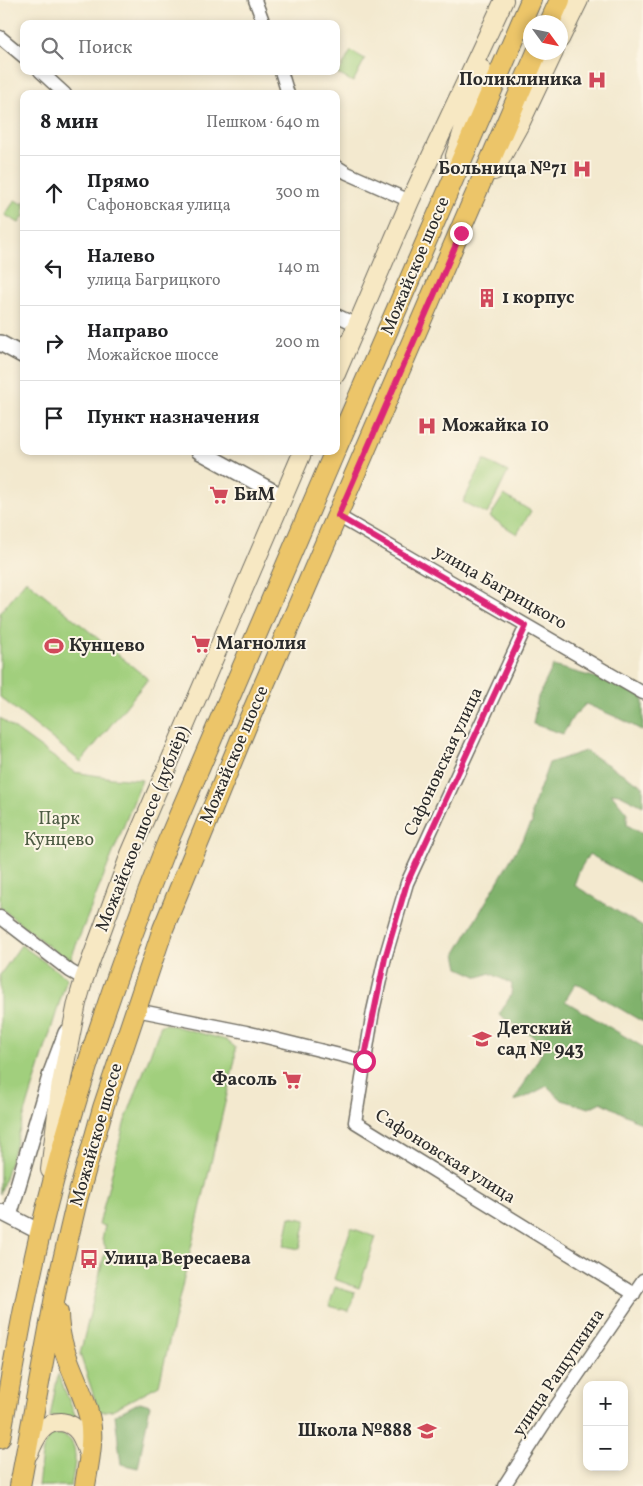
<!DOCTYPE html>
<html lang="ru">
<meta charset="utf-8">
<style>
body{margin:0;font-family:Vollkorn,serif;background:#f6f6f6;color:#202124}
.controls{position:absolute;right:15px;bottom:15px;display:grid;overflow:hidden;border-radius:10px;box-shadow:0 2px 8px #0003}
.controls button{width:45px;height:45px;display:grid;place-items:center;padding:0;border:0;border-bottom:1px solid #e0e0e0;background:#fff;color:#202124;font:25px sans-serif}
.compass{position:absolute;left:523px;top:15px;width:45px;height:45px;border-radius:50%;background:#fff;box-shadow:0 2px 8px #0003;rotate:123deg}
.stop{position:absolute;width:15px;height:15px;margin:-11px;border:4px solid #db2777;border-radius:50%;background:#fff}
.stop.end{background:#db2777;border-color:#fff;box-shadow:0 1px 5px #0008}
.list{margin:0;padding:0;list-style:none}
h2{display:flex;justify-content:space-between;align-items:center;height:65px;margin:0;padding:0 20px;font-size:21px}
h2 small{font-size:16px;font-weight:400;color:#757577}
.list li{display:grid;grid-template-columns:32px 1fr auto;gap:15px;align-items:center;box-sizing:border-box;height:75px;padding:0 20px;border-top:1px solid #e0e0e0}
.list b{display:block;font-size:19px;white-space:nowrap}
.list p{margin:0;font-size:16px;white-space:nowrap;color:#757577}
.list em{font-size:16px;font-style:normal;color:#757577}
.icon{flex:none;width:28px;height:28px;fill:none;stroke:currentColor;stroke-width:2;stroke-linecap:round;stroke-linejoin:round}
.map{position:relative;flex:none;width:643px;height:1486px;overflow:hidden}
.search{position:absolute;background:#fff;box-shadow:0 2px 8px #0003;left:20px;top:20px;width:320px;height:55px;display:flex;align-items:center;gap:12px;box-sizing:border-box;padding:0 18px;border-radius:10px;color:#757577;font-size:19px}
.panel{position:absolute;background:#fff;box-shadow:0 2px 8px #0003;left:20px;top:90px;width:320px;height:365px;border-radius:10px}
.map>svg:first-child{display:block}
</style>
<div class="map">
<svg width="643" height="1486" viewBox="0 0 643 1486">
<rect width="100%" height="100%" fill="#fcf5e5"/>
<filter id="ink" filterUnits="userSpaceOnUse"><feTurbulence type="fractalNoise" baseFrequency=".02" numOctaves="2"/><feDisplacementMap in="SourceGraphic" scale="10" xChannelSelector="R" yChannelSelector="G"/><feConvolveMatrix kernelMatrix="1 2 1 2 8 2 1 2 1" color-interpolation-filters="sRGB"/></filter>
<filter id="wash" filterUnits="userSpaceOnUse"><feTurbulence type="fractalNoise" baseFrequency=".0096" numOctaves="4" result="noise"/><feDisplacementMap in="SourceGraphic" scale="20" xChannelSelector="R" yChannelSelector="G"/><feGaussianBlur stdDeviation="1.12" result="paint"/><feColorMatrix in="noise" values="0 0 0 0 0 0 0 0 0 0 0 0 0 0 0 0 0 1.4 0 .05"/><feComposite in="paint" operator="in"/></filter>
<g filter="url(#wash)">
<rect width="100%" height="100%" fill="#f3e9cf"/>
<path fill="#a1cf7d" stroke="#667d54" d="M351,51L365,59L353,82L338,74Z
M15,200L22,204L24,201V216L19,223L5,215Z
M484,460L508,472L487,514L463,502Z
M504,495L531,511L517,534L490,517Z
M26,580L148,679L81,762L0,697V613Z
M0,718L74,772L112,778L142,780L69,963L0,907Z
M21,945L67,978L0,1194V975Z
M167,1024L226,1040L235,1047V1060L159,1385L112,1410L99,1412L80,1354L106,1248L102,1239L105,1226L99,1225L124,1124L161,1025Z
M290,1217L306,1220L300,1249L284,1246Z
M351,1228L376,1237L359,1288L334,1279Z
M335,1287L355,1293L349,1311L329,1306Z
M58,1374L76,1417H50Z
M58,1433C83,1439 74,1467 71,1486H38C40,1474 41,1447 48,1438C50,1435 54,1434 58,1433Z"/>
<path fill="#80b26c" stroke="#566e4c" d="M553,666L627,686L643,696V731L623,720L586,704L573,717L563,734L533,724L538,697Z
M585,751L643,786V806L619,794L611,793L627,813V825L643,834V884L589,854L579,871L574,885L643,927V1022L576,983L565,1001L643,1047V1124L601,1102L589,1108L562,1100L547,1086L524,1098L514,1101L544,1049C534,1033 515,1025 499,1015L511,995L512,984L490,973L479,977L459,968L456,953L532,823V810L549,763Z
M140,1402L150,1405L138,1468L121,1464L115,1415Z"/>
</g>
<g filter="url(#ink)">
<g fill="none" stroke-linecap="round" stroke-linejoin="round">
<g stroke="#716e64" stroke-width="15">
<path id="minor" d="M255,0L264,24
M0,37L24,57
M40,71L65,94
M281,71L288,94
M336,166L347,173L410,201
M336,315L357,325
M338,516L643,693
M526,626L407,883L385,958L373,1011L355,1122L634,1294
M0,917L70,971L84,979
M136,1010L246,1032L364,1061
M504,1486L546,1421L643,1280"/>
</g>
<g stroke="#716e64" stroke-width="18">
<path id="tertiary" d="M0,343L24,356
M199,451L283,497
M1,1212L40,1232
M9,1216L51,1073L66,1033"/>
</g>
<g stroke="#716e64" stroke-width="20">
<path id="secondary" d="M560,39L579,0
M455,156L482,69
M494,171L521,122L554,52
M336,374L410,201L504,0
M50,1170L60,1089L77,1003L84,979L130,854L303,451
M29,1453C33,1445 36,1436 43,1429C48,1424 54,1422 61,1422C80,1424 84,1442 89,1457"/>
</g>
<g stroke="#716e64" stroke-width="22">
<path id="primary" d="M550,22L560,0
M336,449L531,0
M58,1313C58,1353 82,1383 90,1420C94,1442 88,1465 85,1486
M0,1438C13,1369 24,1299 41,1230C72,1099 117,971 166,846L335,451
M20,1486L57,1286L77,1200L103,1108L163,929L248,722L537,52"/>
</g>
<use href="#minor" stroke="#fff" stroke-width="12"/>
<use href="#tertiary" stroke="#fff" stroke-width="15"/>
<use href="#secondary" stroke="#f7e8c3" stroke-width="18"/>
<use href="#primary" stroke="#ecc569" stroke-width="20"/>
</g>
</g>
<g fill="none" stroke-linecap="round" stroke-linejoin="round" filter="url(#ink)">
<path stroke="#db2777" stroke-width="6" d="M364,1061L385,958L407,883L526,626L338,516L461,233"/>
</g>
<defs>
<g id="hospital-bare" transform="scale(1.5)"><path d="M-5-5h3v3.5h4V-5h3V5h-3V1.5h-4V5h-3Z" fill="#d1495b" stroke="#fcf5e5" stroke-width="2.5" paint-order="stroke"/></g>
<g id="building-bare" transform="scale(1.5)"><path d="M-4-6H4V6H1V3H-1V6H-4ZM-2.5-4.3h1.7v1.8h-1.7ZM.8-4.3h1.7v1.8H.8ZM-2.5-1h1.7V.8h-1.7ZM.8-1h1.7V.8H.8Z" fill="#d1495b" stroke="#fcf5e5" stroke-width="2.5" paint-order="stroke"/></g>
<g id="supermarket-bare" transform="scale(1.5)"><path d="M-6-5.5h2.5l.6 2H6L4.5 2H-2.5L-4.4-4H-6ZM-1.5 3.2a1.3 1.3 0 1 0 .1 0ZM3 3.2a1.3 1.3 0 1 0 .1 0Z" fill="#d1495b" stroke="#fcf5e5" stroke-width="2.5" paint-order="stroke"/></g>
<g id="stadium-bare" transform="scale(1.5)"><path d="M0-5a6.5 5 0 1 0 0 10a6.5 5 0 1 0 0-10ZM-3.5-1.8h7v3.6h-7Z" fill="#d1495b" stroke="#fcf5e5" stroke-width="2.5" paint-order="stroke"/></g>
<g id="school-bare" transform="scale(1.5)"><path d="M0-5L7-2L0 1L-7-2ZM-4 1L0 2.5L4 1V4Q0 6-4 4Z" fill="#d1495b" stroke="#fcf5e5" stroke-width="2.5" paint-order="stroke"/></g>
<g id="bus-bare" transform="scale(1.5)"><path d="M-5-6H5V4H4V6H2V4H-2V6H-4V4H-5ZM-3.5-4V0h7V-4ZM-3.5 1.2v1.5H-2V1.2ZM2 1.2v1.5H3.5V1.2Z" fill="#d1495b" stroke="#fcf5e5" stroke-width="2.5" paint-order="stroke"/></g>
</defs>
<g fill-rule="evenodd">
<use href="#hospital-bare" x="597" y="80"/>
<use href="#hospital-bare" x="582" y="169"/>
<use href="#building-bare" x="487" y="298"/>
<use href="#hospital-bare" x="427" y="426"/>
<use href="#supermarket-bare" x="219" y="495"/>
<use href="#supermarket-bare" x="201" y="644"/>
<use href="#stadium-bare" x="54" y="646"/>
<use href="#school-bare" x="482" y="1039"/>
<use href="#supermarket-bare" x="292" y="1080"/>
<use href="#bus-bare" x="89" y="1259"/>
<use href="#school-bare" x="427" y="1431"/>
</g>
<g text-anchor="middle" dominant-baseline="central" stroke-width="4" stroke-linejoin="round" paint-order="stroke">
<g font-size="18" font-weight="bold" fill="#2b2b2b" stroke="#fcf5e5" text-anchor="start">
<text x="582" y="80" text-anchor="end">Поликлиника</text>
<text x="567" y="169" text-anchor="end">Больница №71</text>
<text x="502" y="298">1 корпус</text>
<text x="442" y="426">Можайка 10</text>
<text x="234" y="495">БиМ</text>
<text x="216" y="644">Магнолия</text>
<text x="69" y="646">Кунцево</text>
<text x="497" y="1029">Детский<tspan x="497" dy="21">сад № 943</tspan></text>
<text x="277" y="1080" text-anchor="end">Фасоль</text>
<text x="104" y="1259">Улица Вересаева</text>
<text x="412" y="1431" text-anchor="end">Школа №888</text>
</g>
<g font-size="18" fill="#2b2b2b" stroke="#fcf5e5">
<text transform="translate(416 266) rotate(-67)">Можайское шоссе</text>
<text transform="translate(500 588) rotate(30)">улица Багрицкого</text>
<text transform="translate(235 755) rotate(-67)">Можайское шоссе</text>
<text transform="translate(444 762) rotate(-65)">Сафоновская улица</text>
<text transform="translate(143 829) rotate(-68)">Можайское шоссе (дублёр)</text>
<text transform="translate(97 1135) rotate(-74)">Можайское шоссе</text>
<text transform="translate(445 1157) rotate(32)">Сафоновская улица</text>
<text transform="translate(559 1373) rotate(-56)">улица Ращупкина</text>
</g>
<g font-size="18" fill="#4e5c44" stroke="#fcf5e5">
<text x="59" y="819">Парк<tspan x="59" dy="21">Кунцево</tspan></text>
</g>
</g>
</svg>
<div class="controls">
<button>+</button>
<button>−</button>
</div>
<svg class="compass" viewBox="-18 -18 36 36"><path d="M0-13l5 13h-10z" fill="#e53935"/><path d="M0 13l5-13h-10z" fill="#757577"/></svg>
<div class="stop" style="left:364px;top:1061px"></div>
<div class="stop end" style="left:461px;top:233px"></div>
<div class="search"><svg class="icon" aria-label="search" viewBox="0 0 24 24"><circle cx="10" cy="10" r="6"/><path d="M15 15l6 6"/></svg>Поиск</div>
<section class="panel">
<h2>8 мин<small>Пешком · 640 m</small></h2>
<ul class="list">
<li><svg class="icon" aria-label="ahead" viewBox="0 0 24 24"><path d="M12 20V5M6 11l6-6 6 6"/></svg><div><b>Прямо</b><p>Сафоновская улица</p></div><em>300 m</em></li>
<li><svg class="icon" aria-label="left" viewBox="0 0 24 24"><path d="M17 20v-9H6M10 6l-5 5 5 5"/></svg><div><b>Налево</b><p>улица Багрицкого</p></div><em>140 m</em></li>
<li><svg class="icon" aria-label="right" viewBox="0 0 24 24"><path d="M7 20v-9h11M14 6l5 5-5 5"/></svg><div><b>Направо</b><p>Можайское шоссе</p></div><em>200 m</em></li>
<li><svg class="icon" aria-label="arrive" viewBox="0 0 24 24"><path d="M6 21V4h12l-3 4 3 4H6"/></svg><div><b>Пункт назначения</b></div></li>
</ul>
</section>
</div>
